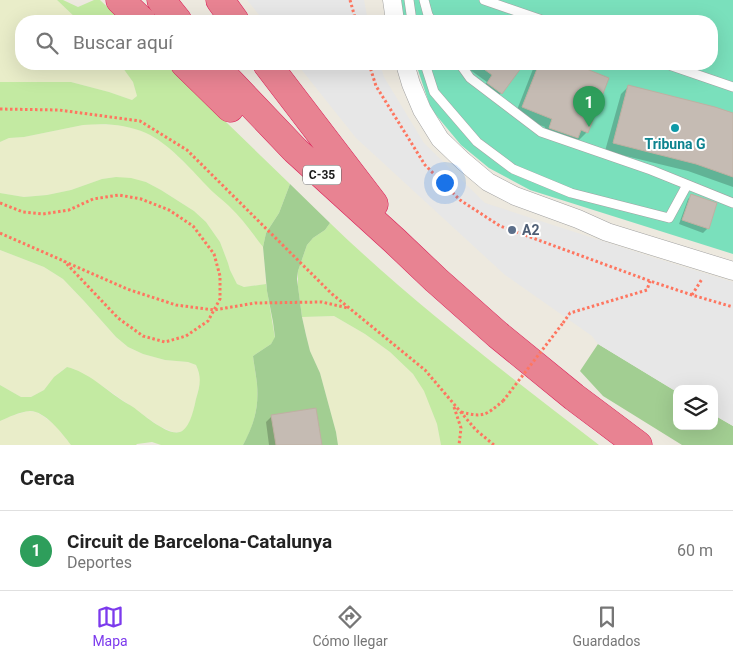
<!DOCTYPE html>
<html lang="es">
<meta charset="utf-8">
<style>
body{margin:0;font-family:Roboto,sans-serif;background:#f6f6f6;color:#222}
.controls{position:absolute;right:15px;bottom:15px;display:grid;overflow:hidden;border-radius:10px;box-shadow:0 5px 20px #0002}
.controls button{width:45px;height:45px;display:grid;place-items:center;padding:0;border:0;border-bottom:1px solid #e0e0e0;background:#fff;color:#222;font:25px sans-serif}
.you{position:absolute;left:444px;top:182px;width:18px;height:18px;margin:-12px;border:4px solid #fff;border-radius:50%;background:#1a73e8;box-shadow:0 0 0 8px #1a73e833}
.badge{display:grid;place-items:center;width:32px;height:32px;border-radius:50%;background:#7c3aed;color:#fff;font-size:16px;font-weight:700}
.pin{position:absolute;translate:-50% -41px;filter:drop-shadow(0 1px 2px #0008)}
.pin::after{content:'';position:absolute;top:26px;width:18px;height:15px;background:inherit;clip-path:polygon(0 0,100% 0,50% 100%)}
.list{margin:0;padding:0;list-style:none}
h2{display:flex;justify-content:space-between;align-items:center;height:65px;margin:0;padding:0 20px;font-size:21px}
h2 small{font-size:16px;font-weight:400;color:#767676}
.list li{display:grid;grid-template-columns:32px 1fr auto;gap:15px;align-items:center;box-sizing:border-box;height:80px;padding:0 20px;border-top:1px solid #e0e0e0}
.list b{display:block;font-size:19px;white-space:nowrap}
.list p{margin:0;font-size:16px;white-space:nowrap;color:#767676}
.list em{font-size:16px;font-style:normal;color:#767676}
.icon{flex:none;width:28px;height:28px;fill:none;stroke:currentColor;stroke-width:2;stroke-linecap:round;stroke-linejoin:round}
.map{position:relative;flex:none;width:733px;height:445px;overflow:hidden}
.search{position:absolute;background:#fff;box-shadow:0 5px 20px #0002;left:15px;right:15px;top:15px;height:55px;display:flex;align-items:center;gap:12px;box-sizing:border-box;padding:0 18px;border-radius:20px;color:#767676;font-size:19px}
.sheet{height:145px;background:#fff}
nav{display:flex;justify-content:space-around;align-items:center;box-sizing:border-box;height:70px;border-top:1px solid #e0e0e0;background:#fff;font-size:14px;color:#767676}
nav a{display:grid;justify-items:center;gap:2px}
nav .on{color:#7c3aed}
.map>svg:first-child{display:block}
</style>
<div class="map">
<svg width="733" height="445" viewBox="0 0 733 445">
<rect width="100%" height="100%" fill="#ede9df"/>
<path fill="#e9edc9" d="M0,0H57L79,21H21V64H120L133,82L137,96L132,100L109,92L71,82H0Z
M91,124L117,125L133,128L147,133L166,145L230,206L240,217L263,247L266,284L244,287L237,284L230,270L228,263L220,242L206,222L194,211L161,190L146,182L116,177L102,179L71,190L47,195L24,197L0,193V142L9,138L24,137L83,125Z
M0,250L44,267L63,279L84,301L116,337L128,347L143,354L165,360L188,362L196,365L201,379L192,416L186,429L180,432H173L159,426L104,387L74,369L67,367L60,372L44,390L31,397H21L0,385Z
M334,316L365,334L390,352L413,374L425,391L437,424L441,445H338L336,432L320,373L310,351L302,317Z
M28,411L36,412L43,416L56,426L71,445H0V421L11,416Z"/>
<path fill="#c3eaa2" d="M57,0H63L78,7L94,0H100L122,21H79Z
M120,64H166L290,184L279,213L266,233L263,247C252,233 242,218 229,206C222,199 213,193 206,185C190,168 168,143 146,133C126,124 104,123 83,125L24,137L9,138L0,142V82H71L109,92L132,100L137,96L133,82Z
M116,177L131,178L146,182L161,190L194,211L206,222L220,242L228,263L230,270L237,284L244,287L266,284L275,338L271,344L253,356C254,365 256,374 257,384C259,408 254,425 243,445H161L152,442L137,444L136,445H71C62,433 45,411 30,411C19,412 9,417 0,421V385L21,397H31L44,390L54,377L67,367C88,372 106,390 123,401C126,403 130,405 133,407C143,414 167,436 180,432C190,429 194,408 196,399C200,385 202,378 196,365L188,362L165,360L143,354L128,347L116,337L84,301L63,279L44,267L0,250V193L24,197L47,195L71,190L102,179Z
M330,223C414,304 507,374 599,445H441L437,424L424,391L413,374L390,352L365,334L334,316L302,317L298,287V271L307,245L313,238L325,230Z"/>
<path fill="#a2ce92" d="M290,184L330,223L325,230L313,238L307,245L298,271L297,279L302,317L306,335L310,351L320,373L336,432L338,445H243C254,424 259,408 257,384C256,374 254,365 253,356L271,344L275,337L273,322L267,291L263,247L266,233L279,213Z
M598,344L677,392V426H714V415L733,426V445H682L603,396L580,371Z"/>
<path fill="#7ae0bc" d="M400,0H733V254L530,190L489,168L461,145L431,109L416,64H712V21H403Z"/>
<path fill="#e7e7e7" d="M247,0H364L368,21H264Z
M297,64H380L384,77L424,143L485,203L652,257L733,282V426L714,415V389H677V392L598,344L592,336L505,275L356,138Z"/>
<path fill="#0003" d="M489,15L497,21H483Z
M462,64H523L501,93L495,100L482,90L487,82Z
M535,64H570L608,78L587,132L579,140L576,139L569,146L541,136L545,127L515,115Z
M629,86L733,114V187L688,171L605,151L621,94Z
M692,195L708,228L703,233L679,224L688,199Z
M272,416L320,445H269L266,422Z"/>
<path fill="#c5bbb3" stroke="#bfb0a2" d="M477,64H524L502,94L487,83L492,75Z
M539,64H574L609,78L588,133L581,130L578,138L549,128L552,119L522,107Z
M628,85L715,107L733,113V177L696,164L613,143Z
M691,194L717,203L709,229L682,220Z
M316,408L322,445H276L271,415Z"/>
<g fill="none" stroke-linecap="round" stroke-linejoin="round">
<g stroke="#a2a2a2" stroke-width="10">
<path id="lane" d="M409,0L412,21
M424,0L428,15L432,21
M484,0L545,21
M425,64L434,92L477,142L513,169L571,193L669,218L687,185
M460,64L470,78L541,132L651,170L733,203
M666,64L733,87"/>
</g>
<g stroke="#a2a2a2" stroke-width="19">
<path id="street" d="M392,0L395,21
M405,64L411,84L422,110L440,139L463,161L488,182L515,196L578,219L607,232L733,271"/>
</g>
<g stroke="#da1e57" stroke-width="29">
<path id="highway" d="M120,0L142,21
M161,0L178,21
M220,0L235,21
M185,64L230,108
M213,64L295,150L395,241L436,280L498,335L574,397L638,445
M267,64L374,204"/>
</g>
<path stroke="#fe7660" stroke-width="3" stroke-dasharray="2.5 2.5" stroke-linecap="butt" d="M350,0L356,21
M369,64L376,86L425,165L460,200L500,226L650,281L692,295L733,307
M0,109L59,110L140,121L187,150L332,294L425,370L476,430L494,445
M0,203L23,212L43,214L69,210L93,199L119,195L141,199L169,210L193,226L214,254L220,276V299L208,321L186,336L165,342L143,336L118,318L64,261
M0,233L127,289L176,305L214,310L255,303L322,302L348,308
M692,295L702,279
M563,323L570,313L647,290L650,281
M454,407L461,428L459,445
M461,412C484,418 486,415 503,401"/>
<use href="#lane" stroke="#fff" stroke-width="9"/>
<use href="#street" stroke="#fff" stroke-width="18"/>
<use href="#highway" stroke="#e88392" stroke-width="28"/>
<path stroke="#fe7660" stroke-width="3" stroke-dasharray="2.5 2.5" stroke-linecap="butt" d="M503,401L563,323"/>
</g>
<circle fill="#0f9aa8" stroke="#fff" stroke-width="2" cx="675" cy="128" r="5"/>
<circle fill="#5c6f8a" stroke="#fff" stroke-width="2" cx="512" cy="230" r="5"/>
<g text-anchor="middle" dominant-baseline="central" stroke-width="4" stroke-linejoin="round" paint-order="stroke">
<rect fill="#fff" stroke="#5f5f5f" stroke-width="1" x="303" y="165.5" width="38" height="19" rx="4"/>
<g font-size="12" font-weight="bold" fill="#1b1b1b">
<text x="322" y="175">C-35</text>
</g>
<g font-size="14" font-weight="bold" fill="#0d838f" stroke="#fff">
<text x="675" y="144">Tribuna G</text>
</g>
<g font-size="14" font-weight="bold" fill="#4e5e75" stroke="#fff" text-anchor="start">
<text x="522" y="230">A2</text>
</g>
</g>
</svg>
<div class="controls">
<button><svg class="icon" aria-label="layers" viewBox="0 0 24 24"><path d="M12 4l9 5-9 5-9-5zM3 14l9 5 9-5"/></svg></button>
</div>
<div class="you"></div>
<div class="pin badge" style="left:589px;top:127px;background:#2e9e5b">1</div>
<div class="search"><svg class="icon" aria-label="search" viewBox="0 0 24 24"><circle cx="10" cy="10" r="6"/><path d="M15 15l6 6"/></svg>Buscar aquí</div>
</div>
<section class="sheet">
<h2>Cerca<small></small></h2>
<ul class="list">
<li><span class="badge" style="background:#2e9e5b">1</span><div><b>Circuit de Barcelona-Catalunya</b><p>Deportes</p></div><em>60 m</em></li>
</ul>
</section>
<nav>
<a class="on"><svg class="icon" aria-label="map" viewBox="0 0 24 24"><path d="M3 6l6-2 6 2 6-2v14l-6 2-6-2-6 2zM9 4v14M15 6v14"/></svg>Mapa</a>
<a><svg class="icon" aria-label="directions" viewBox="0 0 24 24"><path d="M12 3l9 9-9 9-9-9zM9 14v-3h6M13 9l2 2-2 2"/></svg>Cómo llegar</a>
<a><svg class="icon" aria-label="saved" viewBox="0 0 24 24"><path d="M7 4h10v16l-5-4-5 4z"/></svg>Guardados</a>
</nav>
